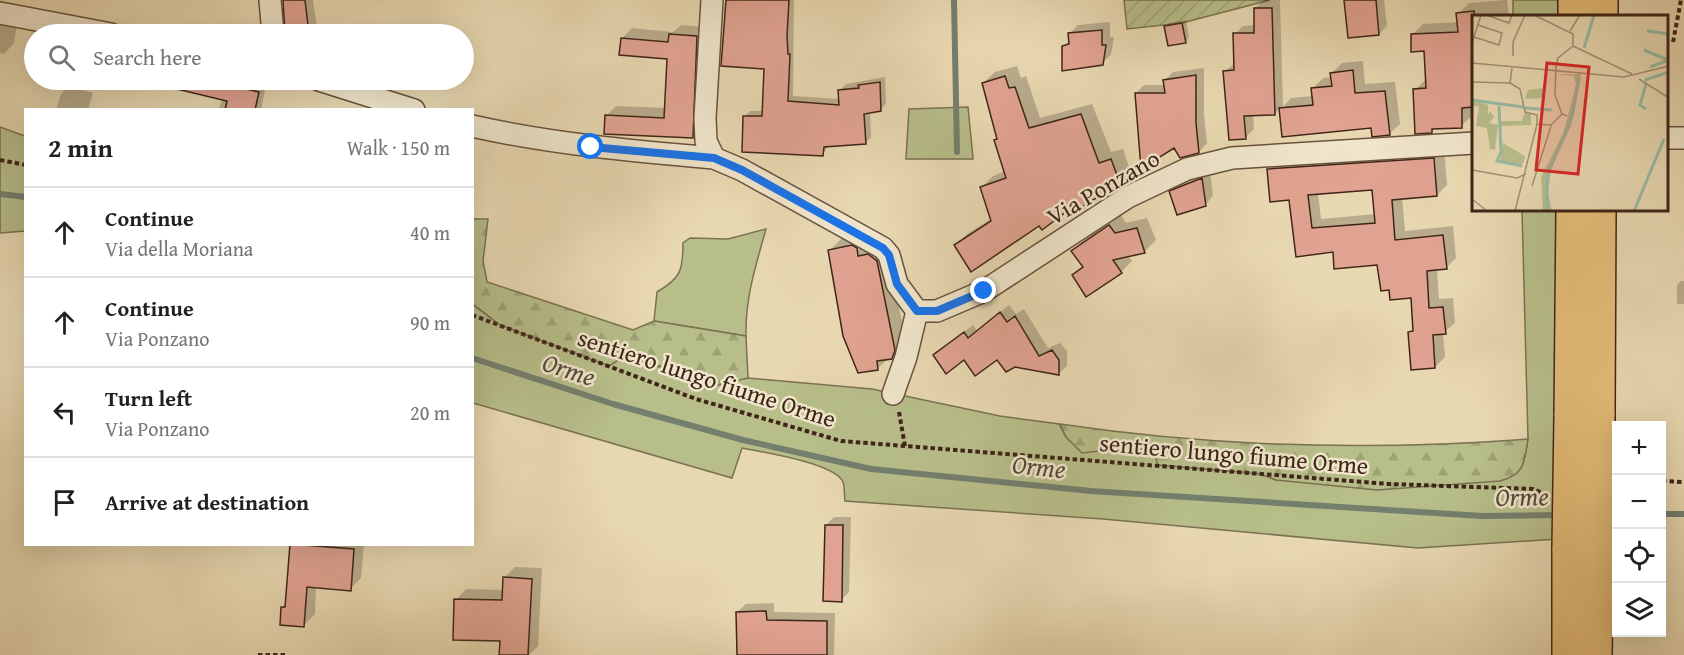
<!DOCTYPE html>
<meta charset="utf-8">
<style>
body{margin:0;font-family:"Gentium Book Plus",serif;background:#f6f6f6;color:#202124}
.controls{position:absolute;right:18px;bottom:18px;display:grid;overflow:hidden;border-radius:0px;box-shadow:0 6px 24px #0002}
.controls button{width:54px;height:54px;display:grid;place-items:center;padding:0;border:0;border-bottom:2px solid #e0e0e0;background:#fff;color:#202124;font:30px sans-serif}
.stop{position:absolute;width:18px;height:18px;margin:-14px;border:4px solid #1a73e8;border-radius:50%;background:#fff}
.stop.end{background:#1a73e8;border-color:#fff;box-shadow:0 2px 6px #0008}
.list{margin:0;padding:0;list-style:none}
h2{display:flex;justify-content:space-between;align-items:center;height:78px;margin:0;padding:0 24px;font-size:26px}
h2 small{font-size:20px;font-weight:400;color:#757577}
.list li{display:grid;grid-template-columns:39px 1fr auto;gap:18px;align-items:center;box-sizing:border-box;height:90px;padding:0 24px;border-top:2px solid #e0e0e0}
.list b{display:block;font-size:22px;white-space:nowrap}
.list p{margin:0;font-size:20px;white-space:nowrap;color:#757577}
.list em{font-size:20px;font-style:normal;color:#757577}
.icon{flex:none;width:33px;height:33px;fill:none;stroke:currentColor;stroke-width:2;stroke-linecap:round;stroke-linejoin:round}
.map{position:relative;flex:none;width:1684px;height:655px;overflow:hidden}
.search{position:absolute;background:#fff;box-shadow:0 6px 24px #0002;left:24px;top:24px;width:450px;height:66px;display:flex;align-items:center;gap:15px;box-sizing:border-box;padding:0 21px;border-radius:33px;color:#757577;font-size:22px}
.panel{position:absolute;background:#fff;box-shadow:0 6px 24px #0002;left:24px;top:108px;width:450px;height:438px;border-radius:0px}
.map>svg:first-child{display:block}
</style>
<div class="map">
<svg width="1684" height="655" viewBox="0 0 1684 655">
<defs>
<pattern id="forest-firs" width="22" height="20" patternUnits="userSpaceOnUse" patternTransform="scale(1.5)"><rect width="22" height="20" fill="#b7be8a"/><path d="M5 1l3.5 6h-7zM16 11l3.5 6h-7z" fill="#9ea376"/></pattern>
<pattern id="garden-furrows" width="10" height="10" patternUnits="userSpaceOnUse" patternTransform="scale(1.5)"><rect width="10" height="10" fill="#b7be8a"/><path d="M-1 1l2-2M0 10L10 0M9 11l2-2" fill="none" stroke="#9ea376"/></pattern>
</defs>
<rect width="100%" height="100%" fill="#e8d8b1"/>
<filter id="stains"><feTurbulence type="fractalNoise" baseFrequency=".00333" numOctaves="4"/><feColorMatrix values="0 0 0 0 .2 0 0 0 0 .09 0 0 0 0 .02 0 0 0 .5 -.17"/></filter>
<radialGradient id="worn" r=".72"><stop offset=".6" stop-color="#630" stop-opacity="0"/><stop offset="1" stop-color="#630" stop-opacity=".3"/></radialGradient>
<path fill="#b7be8a" stroke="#7b7251" stroke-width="1.5" d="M1513,0H1560V16H1513Z
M968,107L973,159H906L909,109Z
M0,127L25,136V231L0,233Z
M1522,210H1560L1558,539L1418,548L1103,519L845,501C844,495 845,487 843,482C835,463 762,452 742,448L732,478L473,403L472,304L500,325L609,366L630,352L654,367L678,366L726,382L748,378L872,389L1000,416L1059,424L1066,437L1111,449L1134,447L1147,452L1261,474L1276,480L1500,481C1525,474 1524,463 1528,439Z
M766,229C756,265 745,298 746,336L654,321L657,292C681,278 683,270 683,243L690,238L728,239Z"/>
<path fill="url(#forest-firs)" stroke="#7b7251" stroke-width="1.5" d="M472,219H488L483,261L487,282L633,330L654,321L746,336L748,378L697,390L692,370C665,363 653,373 630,352L609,366L500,325L473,304Z
M1060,424C1215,447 1372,451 1528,439C1524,463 1525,474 1500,481L1377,490L1276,480L1261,474L1158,465L1154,453L1134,447L1082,453L1066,437Z"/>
<path fill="url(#garden-furrows)" stroke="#7b7251" stroke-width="1.5" d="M1124,0H1270L1182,23L1127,29Z"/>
<path fill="#0003" fill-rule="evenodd" d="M284,0H313L318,34H287Z
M727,0H794L793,96L840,99V90L846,84L885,77L886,104L880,110L870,111L871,137L865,143L829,145L822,155L744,117L750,111H763L766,68Z
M1264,0H1280L1283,107L1291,98L1313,96V88L1323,78L1332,77V73L1342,63L1363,61L1365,84L1395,82L1400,124L1389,134L1373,126L1284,135L1281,107L1275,114H1253L1254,129L1246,137L1224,72L1235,63V34L1243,26L1255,25V8Z
M1345,0H1384L1387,26L1379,34Z
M1507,0L1509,16H1474L1472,116L1461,126L1436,127L1431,131L1415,90L1426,79L1425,50L1412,35L1423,24L1459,22L1458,14L1469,3Z
M0,8L18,17L14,43L4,54L0,53Z
M1186,20L1189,38L1185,42L1166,27L1169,23Z
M1110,22V37H1114L1111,55L1102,63L1063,47L1070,40V33L1078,25Z
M681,25L707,27L703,126L692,136L606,116L616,106L666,108L669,58L622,38L632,28L673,32Z
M1017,66L1021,78L1026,76L1040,118L1092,104L1111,152L1123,149L1130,170L1119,181L1040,223L956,246L967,234L992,218L982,187L993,176L1006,171L996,140L998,138L983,83L995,72Z
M1204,68V114L1207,143L1199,152L1136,93L1144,85H1166L1165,80L1173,72Z
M140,80H246L266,84L261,110H218L223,98Z
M69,86L93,93L88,110H56L61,94Z
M1444,149L1447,185L1437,195L1402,197L1405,231L1453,226L1456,258L1446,268L1437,269L1439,299L1453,298L1455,323L1443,333L1445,357L1435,367L1410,332L1414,328L1412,297L1390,288L1379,264L1334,251L1297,255L1291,199L1269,169L1279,159ZM1374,189L1376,214L1321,219L1318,193Z
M1210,171L1213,196L1205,205L1171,192L1179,184Z
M1121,215L1126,223L1147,218L1156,240L1145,251L1127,255L1132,261L1121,272L1074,275L1083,265L1073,251L1084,240Z
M863,235L888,250L905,337L903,346L878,368L830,250L841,239Z
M1681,281H1684V304H1677V285Z
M1009,305L1016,314L1024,309L1048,348L1060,343L1067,351V366L1058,374L997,358L935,355L973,325L977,331Z
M834,517H851L849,592L841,600L826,525Z
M292,544H364L361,578L350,589L316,586L315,614L304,625L282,607L286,603Z
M515,567L542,568L538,646L529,655H501V640L456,600L466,589L504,590V578Z
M774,603V612L835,613L834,655H787L737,612L746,604Z"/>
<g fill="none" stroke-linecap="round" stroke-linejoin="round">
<path stroke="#747f6e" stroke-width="6" d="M954,0L957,152
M0,194L26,197
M472,358L613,404L743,440L871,469L1091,491L1482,516L1558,515
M1662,514H1684"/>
</g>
<path fill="#e1a391" stroke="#3f2518" stroke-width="1.5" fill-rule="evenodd" d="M283,0H305L309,34H285Z
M726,0H789L787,36L788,54H790L788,101L839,105L838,90L859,88L858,85L880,82L881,111L864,114L866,144L824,147L823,156L742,152L743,116H762L764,69L721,66Z
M1344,0H1376L1379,35L1348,38Z
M1254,8H1272L1275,115L1244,116L1246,139L1229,140L1223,71L1234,70L1233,33H1254Z
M1474,11V107L1462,108V128L1432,129V133L1415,134L1413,89L1426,88L1424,51L1411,52V34L1458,32L1456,13Z
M1182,23L1186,43L1168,46L1164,26Z
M1102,30V45H1106L1103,65L1062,71V46L1069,44L1068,33Z
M669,34L697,36L693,138L604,134L605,115L664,118L667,59L619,55L621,38L668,42Z
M1353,70L1355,93L1385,91L1390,135L1372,137L1371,128L1282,137L1279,108L1313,105L1311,88L1332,86L1330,73Z
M1196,75V123L1199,153L1180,158L1174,148L1141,169L1135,93H1165L1163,80Z
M1005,76L1009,88L1015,87L1029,128L1081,114L1099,163L1111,159L1120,183L1076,211L1074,206L1042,230L1039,226L971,272L954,245L991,221L980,187L1006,178L994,140L997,139L982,83Z
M165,80H205L259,92L255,110H225L227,101L164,86Z
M1434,158L1437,196L1392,200L1395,240L1443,235L1447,269L1427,271L1429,308L1443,307L1446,334L1433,335L1435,368L1411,370L1408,332L1413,331L1411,298L1390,300L1389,290L1381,291L1377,265L1334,269L1333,252L1296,257L1289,200L1270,202L1267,169ZM1372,190L1375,223L1312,228L1308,195Z
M1202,178L1206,206L1177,215L1169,191Z
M1109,225L1115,233L1137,228L1145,253L1113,260L1122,273L1086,297L1072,275L1083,267L1071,251Z
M852,245L857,248L858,256L868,254L877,261L895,350L892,359L877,361L878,370L858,373L843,336L828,250Z
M1000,312L1007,322L1015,316L1039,356L1052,350L1059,360V375L1015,367L1006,372L997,360L975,376L964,360L946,374L933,355L964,332L968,338Z
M825,525H843L842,602L823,601Z
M290,544L354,549L351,591L307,587L304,627L280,625L281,607H285Z
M503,577L532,579L528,655H499L500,641L453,640L454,599L502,600Z
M766,611L767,620L827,621V655H737L736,612Z"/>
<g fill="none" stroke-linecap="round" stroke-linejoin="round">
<g stroke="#69523e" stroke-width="24">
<path id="minor" d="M270,0L273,34
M712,0L705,118L706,141L714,158L742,170L883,248L889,255L897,284L917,311
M0,13L111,34
M319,80L414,110
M472,126C552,144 633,151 714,158
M1668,138H1684
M893,394L906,357L917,311H937L984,291L1128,197L1187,169L1232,158L1474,143"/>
</g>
<g stroke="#3f2518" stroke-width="36">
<path id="trunk" d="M1575,16V0
M1601,16V0
M1598,415L1599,210
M1571,416L1573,210
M1569,655V548
M1595,655L1597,544"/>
</g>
<path stroke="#3f2518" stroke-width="4" stroke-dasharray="4.5 3" stroke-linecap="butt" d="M1673,42L1681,0
M0,160L26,165
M472,315L696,399L841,441L1389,484L1533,489L1545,494
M899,412L905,446
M1662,481L1684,482
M258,655H285"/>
<use href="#minor" stroke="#f0e6cc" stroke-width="21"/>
<use href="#trunk" stroke="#e4bc78" stroke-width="33"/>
<g stroke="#3f2518" stroke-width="36" stroke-linecap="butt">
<path id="trunk-bridge" d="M1597,544L1598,415
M1569,548L1571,416"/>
</g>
<use href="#trunk-bridge" stroke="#e4bc78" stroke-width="33"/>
</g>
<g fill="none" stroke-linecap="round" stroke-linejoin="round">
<path stroke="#1a73e8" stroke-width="8" d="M591,147L714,158L742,170L883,248L889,255L897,284L917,311H937L984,291"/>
</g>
<g text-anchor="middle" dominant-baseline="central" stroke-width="5" stroke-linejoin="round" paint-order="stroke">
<g font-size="24" fill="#3f2518" stroke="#f0e6cc">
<text transform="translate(1103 187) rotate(-30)">Via Ponzano</text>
<text transform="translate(707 378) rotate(18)">sentiero lungo fiume Orme</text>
<text transform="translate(1234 454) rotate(5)">sentiero lungo fiume Orme</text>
</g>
<g font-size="26" font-style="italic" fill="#554a3c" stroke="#f0e6cc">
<text transform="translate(569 369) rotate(18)">Orme</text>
<text transform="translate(1039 466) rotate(6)">Orme</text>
<text transform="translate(1522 496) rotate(-1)">Orme</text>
</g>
</g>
<g transform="translate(1472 15)">
<rect width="196" height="196" fill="#e8d8b1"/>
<path d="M83,59H109L108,68L99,111L79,154L76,178L80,196H71L69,162L91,119L104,70L102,61ZM0,85L16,90V100L18,96L22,102L17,108L26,110L23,135L18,134L15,113L4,111L7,91H1ZM53,97L59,99V110L27,111V106H50Z" fill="#b7be8a"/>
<path d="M31,128L53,141L52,147L48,151L28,146Z" fill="#b7be8a"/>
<path d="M72,73L73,83L53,84L56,75Z" fill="#b7be8a"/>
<path fill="none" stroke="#98bba7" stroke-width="3" d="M175,16L197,19M112,33L122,0M172,35L196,45M178,52L197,45M173,65L197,57M174,69L168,90L174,94M0,85L51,92M27,91L29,137L25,146L50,151M53,93L80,95M75,196V161L100,102L107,62M162,196L192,124"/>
<path fill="none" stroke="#a49074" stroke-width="1.5" d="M14,0L37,8L40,0M62,0L101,19V31L86,43L84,51L83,80L90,99L95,101M98,16L108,0M2,22L27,30L30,18L6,10M0,28L9,0M101,31L160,59M41,41V27L53,0M0,48L152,62L197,51M40,53L38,68L48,74L53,97L65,100V109M167,64L197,83M0,67L38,68M0,155L45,163L54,159M60,171L79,111M0,184L15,196M43,196L65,109L79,110L90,99"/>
<path fill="#d62828" fill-opacity="0.15" stroke="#d62828" stroke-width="3" d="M75,48L117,52L106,159L64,155Z"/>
<rect width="196" height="196" fill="none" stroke="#3f2518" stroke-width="3"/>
</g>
<rect width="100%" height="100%" filter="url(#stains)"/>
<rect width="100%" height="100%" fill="url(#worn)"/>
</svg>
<div class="controls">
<button>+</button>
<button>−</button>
<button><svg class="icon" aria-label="locate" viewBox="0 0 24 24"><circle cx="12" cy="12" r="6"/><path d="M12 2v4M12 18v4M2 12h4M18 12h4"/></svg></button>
<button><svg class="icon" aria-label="layers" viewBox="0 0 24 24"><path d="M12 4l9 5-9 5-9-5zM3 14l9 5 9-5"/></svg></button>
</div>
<div class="stop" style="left:591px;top:147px"></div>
<div class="stop end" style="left:984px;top:291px"></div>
<div class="search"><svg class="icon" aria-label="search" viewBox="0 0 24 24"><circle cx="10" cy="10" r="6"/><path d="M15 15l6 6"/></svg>Search here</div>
<section class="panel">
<h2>2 min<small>Walk · 150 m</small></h2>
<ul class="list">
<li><svg class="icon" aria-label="ahead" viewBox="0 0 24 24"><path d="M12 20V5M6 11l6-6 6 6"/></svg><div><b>Continue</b><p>Via della Moriana</p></div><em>40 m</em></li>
<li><svg class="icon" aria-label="ahead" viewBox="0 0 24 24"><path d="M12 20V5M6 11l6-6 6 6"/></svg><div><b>Continue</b><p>Via Ponzano</p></div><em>90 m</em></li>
<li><svg class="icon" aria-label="left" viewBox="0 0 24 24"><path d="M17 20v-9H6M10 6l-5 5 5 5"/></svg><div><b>Turn left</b><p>Via Ponzano</p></div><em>20 m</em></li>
<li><svg class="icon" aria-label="arrive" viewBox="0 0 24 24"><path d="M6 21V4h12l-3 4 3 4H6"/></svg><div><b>Arrive at destination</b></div></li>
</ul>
</section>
</div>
